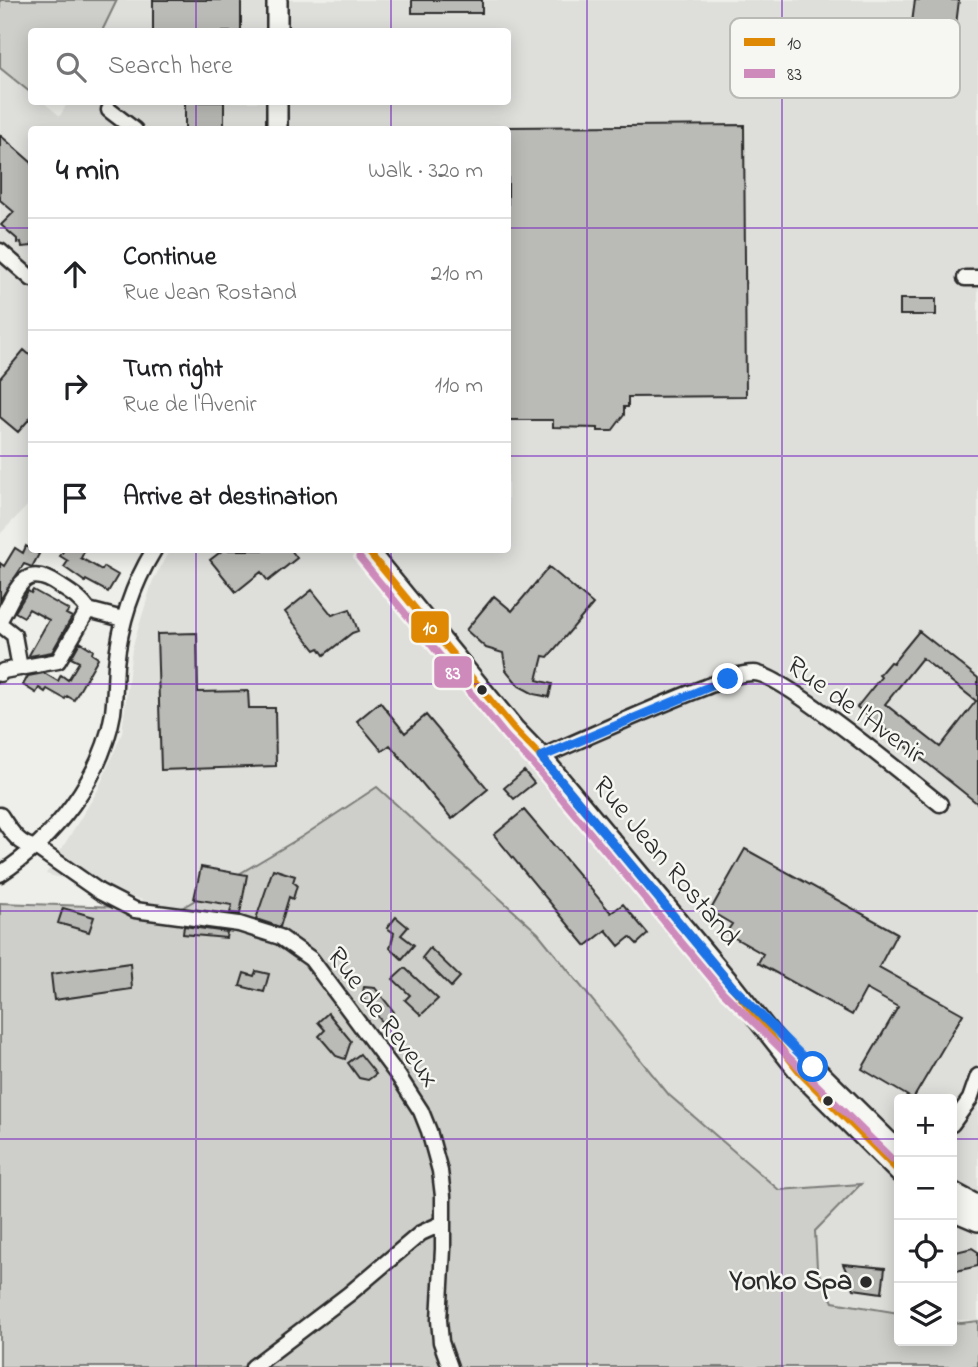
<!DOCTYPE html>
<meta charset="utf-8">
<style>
body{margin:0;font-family:"Indie Flower",sans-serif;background:#f6f6f6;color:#202124}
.controls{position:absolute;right:21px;bottom:21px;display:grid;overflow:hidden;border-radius:7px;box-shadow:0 4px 18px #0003}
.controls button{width:63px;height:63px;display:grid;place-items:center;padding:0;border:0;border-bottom:2px solid #e0e0e0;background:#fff;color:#202124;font:35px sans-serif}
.stop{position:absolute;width:21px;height:21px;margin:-16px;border:5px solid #1a73e8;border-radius:50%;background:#fff}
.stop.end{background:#1a73e8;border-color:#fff;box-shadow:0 2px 7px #0008}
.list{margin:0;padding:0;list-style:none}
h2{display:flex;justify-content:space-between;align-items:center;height:91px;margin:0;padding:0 28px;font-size:30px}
h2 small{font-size:23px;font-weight:400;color:#757577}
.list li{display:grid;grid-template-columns:46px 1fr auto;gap:21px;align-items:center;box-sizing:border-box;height:112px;padding:0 28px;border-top:2px solid #e0e0e0}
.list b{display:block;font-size:26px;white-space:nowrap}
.list p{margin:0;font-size:23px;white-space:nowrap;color:#757577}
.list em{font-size:23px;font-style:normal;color:#757577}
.icon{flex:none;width:38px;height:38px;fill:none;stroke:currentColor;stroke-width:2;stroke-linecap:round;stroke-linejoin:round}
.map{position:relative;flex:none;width:978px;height:1367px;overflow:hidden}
.search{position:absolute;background:#fff;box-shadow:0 4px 18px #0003;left:28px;top:28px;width:483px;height:77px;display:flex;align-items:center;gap:18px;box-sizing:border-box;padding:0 24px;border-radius:7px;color:#757577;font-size:26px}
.panel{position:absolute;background:#fff;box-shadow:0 4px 18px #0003;left:28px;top:126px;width:483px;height:427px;border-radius:7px}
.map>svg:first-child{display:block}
</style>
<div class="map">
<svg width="978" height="1367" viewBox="0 0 978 1367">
<rect width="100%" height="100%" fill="#eeeeea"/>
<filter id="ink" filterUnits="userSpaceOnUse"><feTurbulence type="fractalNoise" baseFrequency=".0143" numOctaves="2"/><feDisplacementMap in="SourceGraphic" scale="14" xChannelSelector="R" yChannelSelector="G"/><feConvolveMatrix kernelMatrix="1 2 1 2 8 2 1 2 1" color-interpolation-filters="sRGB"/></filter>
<g filter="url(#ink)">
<path fill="#dededb" d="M117,0H978V1320H952V1099H899V1315L833,1304L820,1271L781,1190L713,1137L629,1055L379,790L180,910L46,874L98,790L122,733L132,649L153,580L171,550H508V130H32L31,502L0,534V68L31,93L32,102H43L60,116L68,102H508V32L102,31Z"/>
<path fill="#cececa" stroke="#7c7c7a" stroke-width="2" d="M0,0H117L102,31L32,32L31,93L0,68Z
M377,787L538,933L669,1095L779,1190L861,1184L815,1231L817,1268L833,1302L899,1313V1341H952V1322L961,1323L978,1321V1367H0V903L180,909L303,836Z"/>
<path fill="#babab7" stroke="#2b2b2b" stroke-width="2" fill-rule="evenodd" d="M153,0H241V32H153Z
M412,0H482V13H412Z
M915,0H959L950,74L906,68Z
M185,102H224V130H185Z
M744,125L746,396L628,397V407H624V415L612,431H598V428L553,427V420H508V127Z
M0,135L32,163V246L22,247L21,242L17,243V239L1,225L14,212L0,200Z
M900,299H936V315H900Z
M24,350L32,357V416L18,432L0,417V378Z
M26,546L39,554L32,567L24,564L0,600V563L4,566L15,548L23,553Z
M64,550H85L81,558L102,570L104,567L118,575L108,592L86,580L85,582L81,579L64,567L68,561L60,556Z
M223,550H291L297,558L268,581L261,572L236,592L210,560Z
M549,567L593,604L548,657L543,656L537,680L552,684L549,697L534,694L519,686L506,670L503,653L486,648L466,630L494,596L512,611Z
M33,590L69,610L66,614L72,617L52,652L30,656L29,655L49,620L29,609L24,617L15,612L28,591L31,593Z
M312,590L332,615L350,609L358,631L352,633L324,655L319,648L315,650L285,612Z
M919,631L978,678V804L857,707L881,677L879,675L890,662L893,663ZM922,658L976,701L940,747L885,704Z
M197,633L198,692L248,691L249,708H275L276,766L161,770L157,634Z
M80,642L93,650L92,654L98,658L74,700L67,696L65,699L47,689L45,692L39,688L36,693L23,685L28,676L44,673L58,681L61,675L68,680L79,662L71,658Z
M380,702L405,733L426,715L488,789L452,819L390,745L382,751L357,721Z
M524,771L534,783L514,799L504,788Z
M524,810L611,913L623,904L648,934L637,944L630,937L619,946L606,930L586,946L494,835Z
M745,849L897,933L879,967L963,1014L913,1099L862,1069L898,1007L866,989L852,1015L758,963L763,954L726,933L732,924L710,911Z
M201,867L247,875L240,914L230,913L232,905L194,899Z
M273,869L295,876L293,882L297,885L293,899L289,897L280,927L256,919Z
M63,908L94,917L89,932L58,923Z
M396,917L408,927L401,935L414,945L402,959L390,948L394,933L387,928Z
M184,926L227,932L226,938L183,934Z
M430,948L460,977L451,987L422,958Z
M130,963L132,989L54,1000L51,974Z
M405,968L438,999L421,1015L405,1000L410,995L393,979Z
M256,971L269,974L264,992L240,986L244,973L254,976Z
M364,987L375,988L394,1012L383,1023L362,997Z
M328,1013L351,1041L345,1059L336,1056L319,1036L325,1030L318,1022Z
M360,1054L376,1074L368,1080L359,1078L348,1063Z
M972,1248L978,1252V1266L952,1272V1253Z
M843,1264L885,1268L882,1293L854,1289Z"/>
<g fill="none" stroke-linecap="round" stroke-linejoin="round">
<g stroke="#2b2b2b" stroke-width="19">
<path id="minor" d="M109,110L135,130
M0,251L32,279
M965,278H978
M0,620C17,591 22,560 60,586C71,593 81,599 88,610
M0,624L14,635L20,668
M0,674L3,671L58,661L88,610L123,619
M541,757C595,734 648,709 703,688C719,682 737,673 754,673C781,673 911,781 940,804
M0,815C10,830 18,845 37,848L100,892L135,910L239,924L280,937L311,959L399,1077L421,1111L429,1131L440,1171L443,1196V1249L439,1320L441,1342L450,1367
M0,874C54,839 102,778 113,713C115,697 115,681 116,665C120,623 132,586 154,550
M952,1124L970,1099L978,1076
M253,1367L349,1294L421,1233L443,1223"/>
</g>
<g stroke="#2b2b2b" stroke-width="24">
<path id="secondary" d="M277,0V32
M277,102V130
M367,550L514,729L541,757L731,985L803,1076L899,1172
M815,1069L899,1152
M952,1192L978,1206
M952,1210L978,1221"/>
</g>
<use href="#minor" stroke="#f6f6f2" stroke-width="14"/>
<use href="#secondary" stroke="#f6f6f2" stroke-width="19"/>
<g stroke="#f6f6f2" stroke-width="12">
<path id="bus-1" d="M367,550L514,729L541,757L731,985L803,1076L899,1172"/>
</g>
<g stroke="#f6f6f2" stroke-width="12">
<path id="bus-2" d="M359,557L506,736L533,764L723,992L892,1159"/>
</g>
<use href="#bus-1" stroke="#df8804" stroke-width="7"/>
<use href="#bus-2" stroke="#ce8abb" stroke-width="7"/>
</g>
</g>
<g fill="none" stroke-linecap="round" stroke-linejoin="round" filter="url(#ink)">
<path stroke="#1a73e8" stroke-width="9" d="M728,679L541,757L731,985L813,1067"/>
</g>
<path fill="none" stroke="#7b2cbf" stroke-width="2" stroke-opacity="0.55" d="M196,0V32M391,0V32M587,0V1367M782,0V1367M196,102V130M391,102V130M0,228H32M508,228H978M0,456H32M508,456H978M196,550V1367M391,550V1367M0,684H978M0,911H978M0,1139H899M952,1139H978"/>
<g fill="#2b2b2b" stroke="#f6f6f2" stroke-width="2.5">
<circle cx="482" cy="690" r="6"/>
<circle cx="828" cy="1101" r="6"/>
<circle cx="866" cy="1282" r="7"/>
</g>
<g text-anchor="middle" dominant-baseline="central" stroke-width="5" stroke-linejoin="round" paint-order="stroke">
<g font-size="28" fill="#2b2b2b" stroke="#f6f6f2">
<text transform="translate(855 711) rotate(36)">Rue de l'Avenir</text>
<text transform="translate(665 862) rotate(50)">Rue Jean Rostand</text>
<text transform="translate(382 1018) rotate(53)">Rue de Reveux</text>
</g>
<g font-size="28" font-weight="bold" fill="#2b2b2b" stroke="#f6f6f2" text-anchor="end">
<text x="852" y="1282">Yonko Spa</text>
</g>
</g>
<rect x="730" y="18" width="230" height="80" rx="10" fill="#f6f6f2" stroke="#b9b9b6" stroke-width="2"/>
<rect x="744" y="38" width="31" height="8" fill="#df8804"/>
<rect x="744" y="69" width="31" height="9" fill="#ce8abb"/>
<g font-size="19" fill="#2b2b2b">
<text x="787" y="49">10</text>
<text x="787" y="80">83</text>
</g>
<g stroke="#f6f6f2" stroke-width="2.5">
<rect x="410" y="610" width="40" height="34" rx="7" fill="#df8804"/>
<rect x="433" y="655" width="40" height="34" rx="7" fill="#ce8abb"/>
</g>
<g font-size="19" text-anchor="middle" font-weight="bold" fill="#fff">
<text x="430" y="634">10</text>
<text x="453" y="679">83</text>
</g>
</svg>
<div class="controls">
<button>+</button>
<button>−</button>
<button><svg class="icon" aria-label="locate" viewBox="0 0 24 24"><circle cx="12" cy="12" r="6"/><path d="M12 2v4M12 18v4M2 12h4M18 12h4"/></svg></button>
<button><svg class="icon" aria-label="layers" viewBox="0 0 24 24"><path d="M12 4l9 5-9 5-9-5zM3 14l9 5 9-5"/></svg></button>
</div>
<div class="stop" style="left:813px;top:1067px"></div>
<div class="stop end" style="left:728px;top:679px"></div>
<div class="search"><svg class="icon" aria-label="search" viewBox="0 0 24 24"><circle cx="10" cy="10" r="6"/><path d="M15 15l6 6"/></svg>Search here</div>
<section class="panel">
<h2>4 min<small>Walk · 320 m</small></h2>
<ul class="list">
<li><svg class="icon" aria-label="ahead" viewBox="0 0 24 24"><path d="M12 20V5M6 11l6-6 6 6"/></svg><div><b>Continue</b><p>Rue Jean Rostand</p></div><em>210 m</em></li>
<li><svg class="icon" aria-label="right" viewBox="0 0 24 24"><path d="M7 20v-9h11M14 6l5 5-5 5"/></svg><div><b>Turn right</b><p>Rue de l'Avenir</p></div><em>110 m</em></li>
<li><svg class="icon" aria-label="arrive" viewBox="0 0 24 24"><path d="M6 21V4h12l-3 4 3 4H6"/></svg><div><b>Arrive at destination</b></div></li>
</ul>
</section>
</div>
